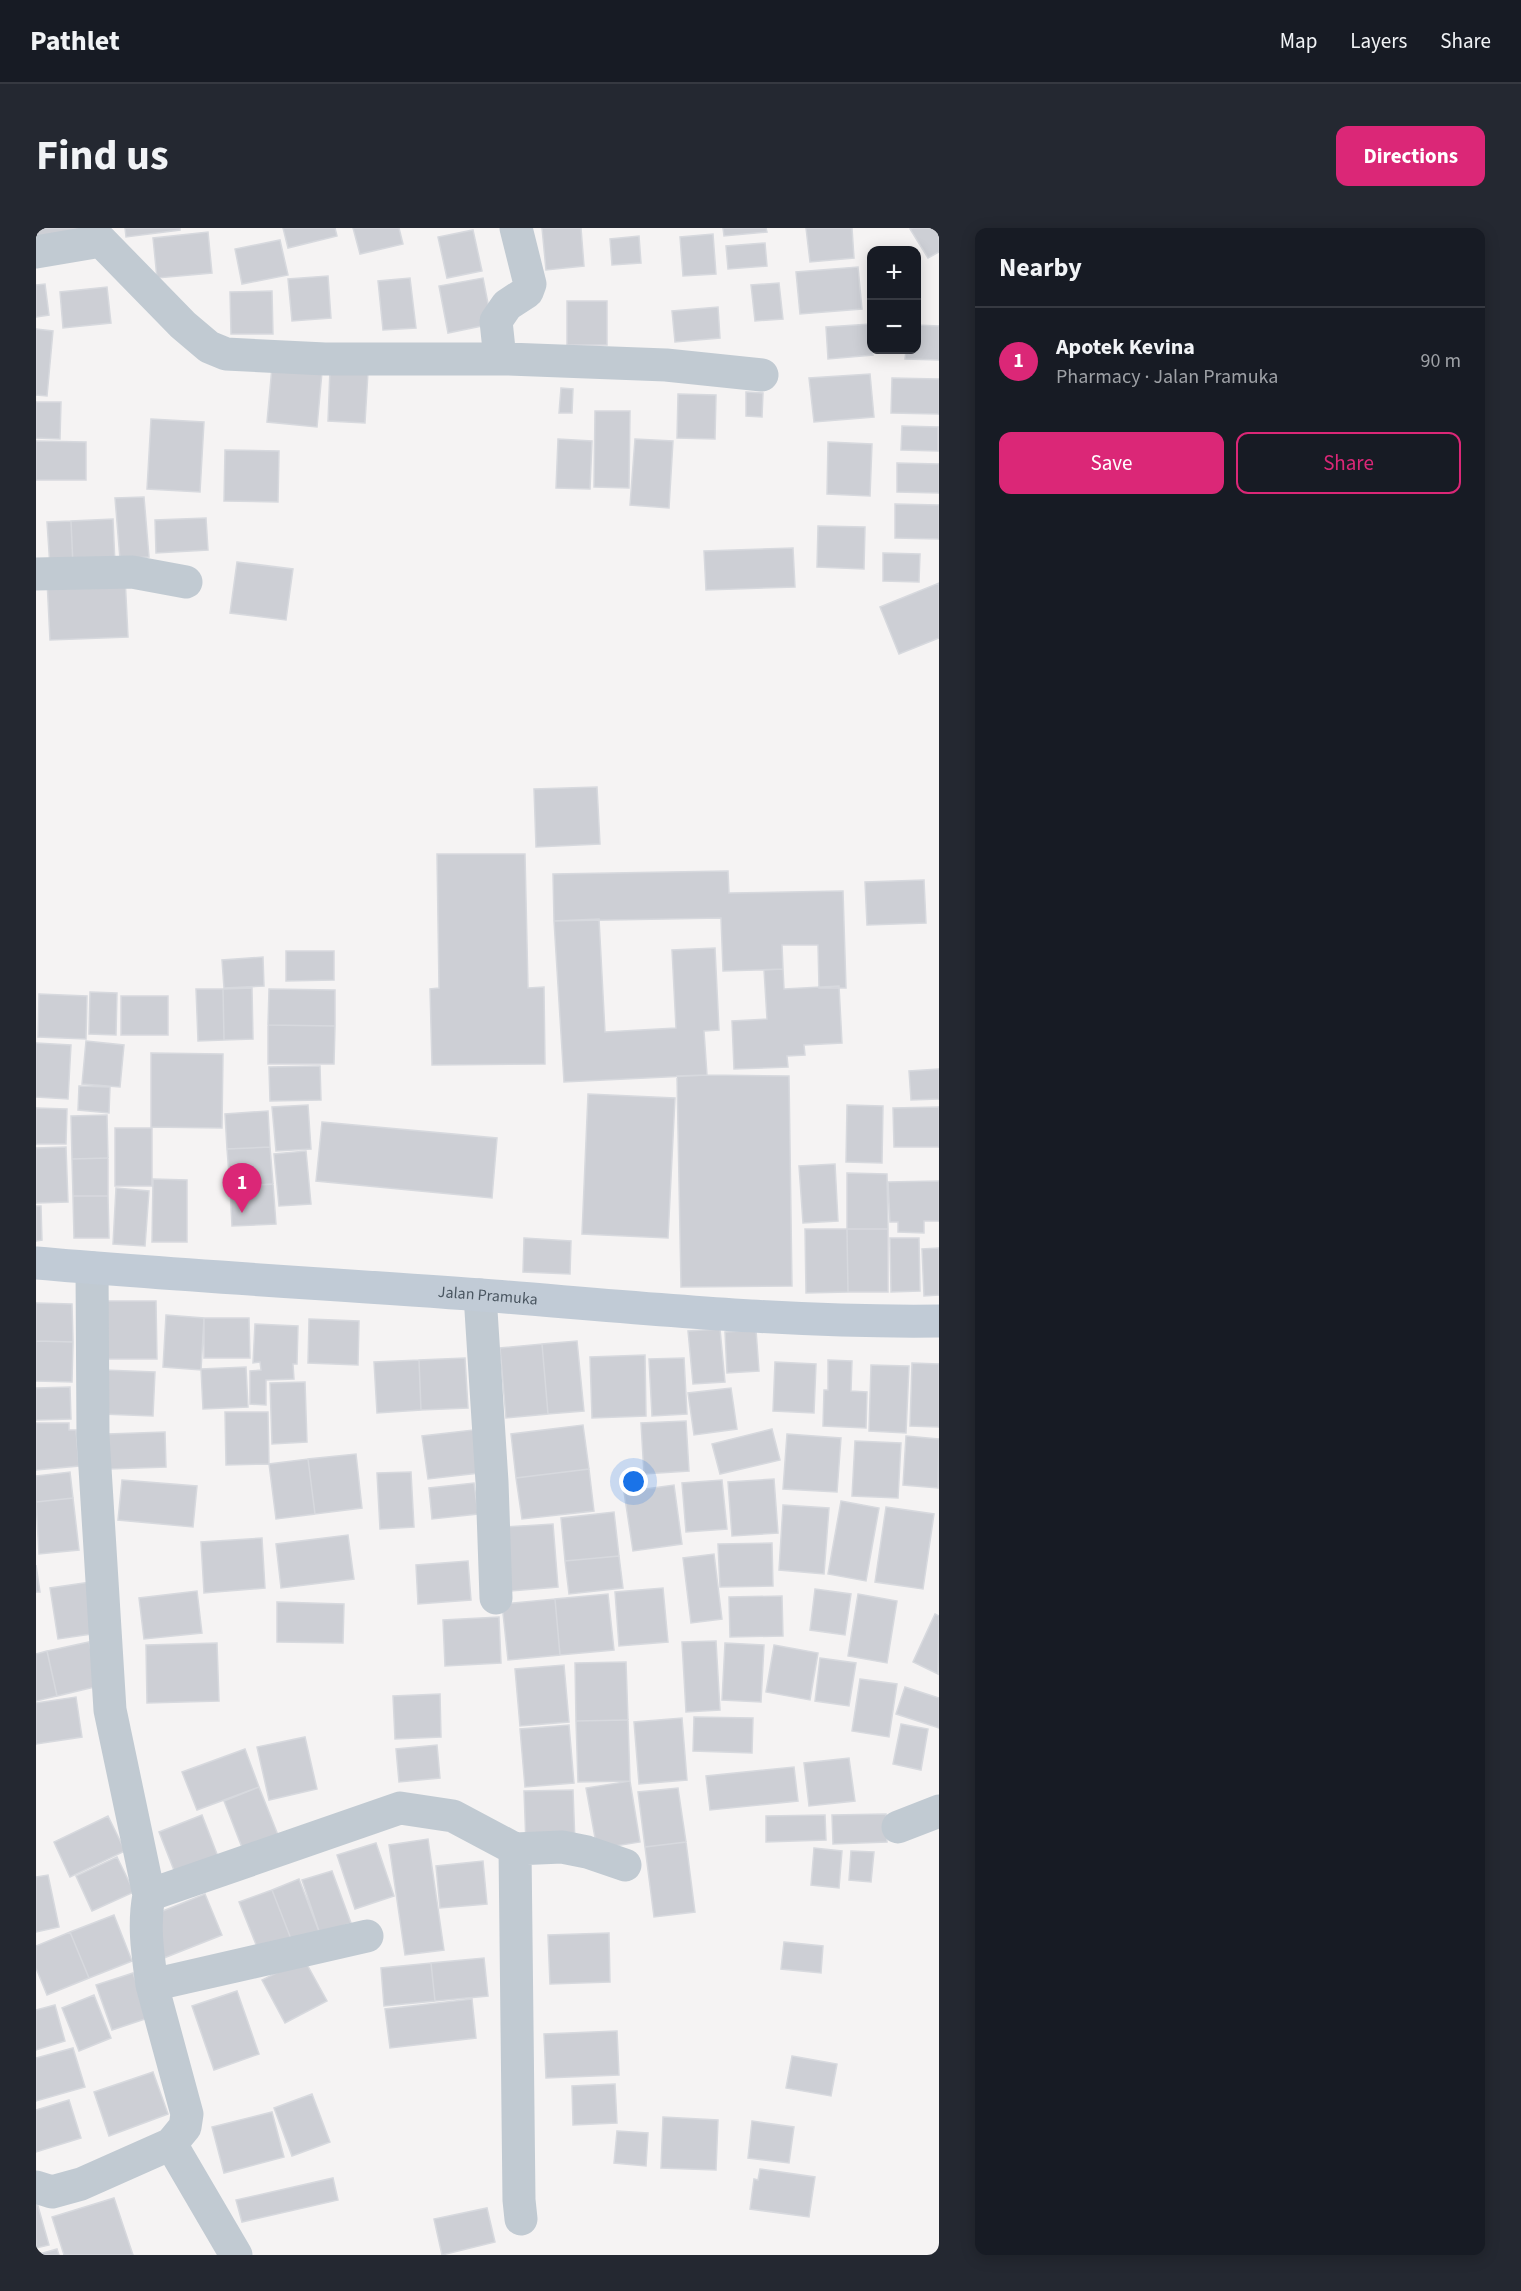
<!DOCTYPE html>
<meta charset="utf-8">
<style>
body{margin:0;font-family:"Source Sans 3",sans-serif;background:#242831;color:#f1f3f6}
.controls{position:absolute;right:18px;top:18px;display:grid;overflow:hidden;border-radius:12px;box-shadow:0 3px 15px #0003}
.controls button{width:54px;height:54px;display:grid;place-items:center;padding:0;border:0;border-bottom:2px solid #363941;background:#171b24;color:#f1f3f6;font:30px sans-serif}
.you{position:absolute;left:598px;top:1254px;width:21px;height:21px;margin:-15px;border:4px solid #fff;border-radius:50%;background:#1a73e8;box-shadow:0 0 0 9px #1a73e833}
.badge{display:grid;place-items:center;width:39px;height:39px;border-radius:50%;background:#db2777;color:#fff;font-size:20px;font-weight:700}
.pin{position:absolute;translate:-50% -50px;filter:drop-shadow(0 2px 3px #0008)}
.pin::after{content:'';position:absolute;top:32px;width:21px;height:18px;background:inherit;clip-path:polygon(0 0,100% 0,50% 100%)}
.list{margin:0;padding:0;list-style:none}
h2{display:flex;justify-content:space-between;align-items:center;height:78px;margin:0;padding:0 24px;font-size:26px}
h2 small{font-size:20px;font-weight:400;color:#9ea1a6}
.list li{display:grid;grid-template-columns:39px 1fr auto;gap:18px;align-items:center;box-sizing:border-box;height:108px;padding:0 24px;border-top:2px solid #363941}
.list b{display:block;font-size:22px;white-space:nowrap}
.list p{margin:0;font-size:20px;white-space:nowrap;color:#9ea1a6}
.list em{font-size:20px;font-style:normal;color:#9ea1a6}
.actions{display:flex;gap:12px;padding:18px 24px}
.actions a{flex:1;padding:14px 0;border:2px solid #db2777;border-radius:12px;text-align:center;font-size:21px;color:#db2777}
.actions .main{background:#db2777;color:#fff}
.map{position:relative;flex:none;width:903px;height:2027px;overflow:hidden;border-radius:12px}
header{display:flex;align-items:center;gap:36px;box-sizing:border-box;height:84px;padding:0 30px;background:#171b24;border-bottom:2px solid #363941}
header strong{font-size:28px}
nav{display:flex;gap:33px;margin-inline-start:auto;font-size:21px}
.intro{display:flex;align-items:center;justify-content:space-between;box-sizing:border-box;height:144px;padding:0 36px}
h1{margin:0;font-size:42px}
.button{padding:15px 27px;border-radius:12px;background:#db2777;color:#fff;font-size:21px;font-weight:700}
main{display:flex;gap:36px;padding:0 36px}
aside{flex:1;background:#171b24;border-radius:12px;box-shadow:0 3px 15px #0003}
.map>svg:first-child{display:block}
</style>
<header>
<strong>Pathlet</strong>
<nav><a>Map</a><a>Layers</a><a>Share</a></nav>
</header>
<div class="intro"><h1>Find us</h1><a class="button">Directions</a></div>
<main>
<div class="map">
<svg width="903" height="2027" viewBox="0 0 903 2027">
<rect width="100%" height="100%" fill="#f5f3f3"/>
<path fill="#cdcfd5" stroke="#d7d9de" stroke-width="1.5" d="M0,0H55L2,14Z
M89,0H144V2L90,9Z
M247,0H299L301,8L252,20Z
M317,0H363L367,16L324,26Z
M506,0H545L548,38L510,42Z
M687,0H730L731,4L688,8Z
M770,0H816L818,30L774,34Z
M877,0H903V24L892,30L874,1Z
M437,2L446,43L411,50L402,9Z
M172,4L176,45L121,50L117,10Z
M677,6L680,46L647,48L644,9Z
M603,8L605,35L576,37L574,11Z
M244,12L252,47L206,56L199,21Z
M729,15L731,38L692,41L690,18Z
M822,39L826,81L764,86L760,44Z
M292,48L295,90L256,93L252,51Z
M374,50L380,100L347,102L342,53Z
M447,50L456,96L412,105L403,58Z
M743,55L747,91L719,93L715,57Z
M9,56L13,87L0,89V57Z
M71,59L75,95L27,100L24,64Z
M236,63L237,106H195L194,64Z
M531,73H571V117H531Z
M682,79L684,110L639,114L636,83Z
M834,96L837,127L792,131L790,99Z
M880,97L903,98V132L869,131L870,122H880Z
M0,101L17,103L11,168L0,167Z
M236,139L286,144L281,199L231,194Z
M294,141L332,144L329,195L292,193Z
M834,146L838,189L778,194L773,150Z
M856,150L903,151V186L855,185Z
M525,160L537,161L536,185H523Z
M710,164L727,165L726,189L710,188Z
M642,166L680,167L679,211L641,210Z
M0,174H25L24,211L0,210Z
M559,183H594L593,260L558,259Z
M115,191L168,194L164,264L111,261Z
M866,198L902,199V223L865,222Z
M522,211L556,213L554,261L520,260Z
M599,211L637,213L633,280L594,277Z
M0,213L50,214V252H0Z
M792,214L836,216L834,268L791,266Z
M189,222L243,223L242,274L188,273Z
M861,235L903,236V265L861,264Z
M108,269L113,329L84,331L79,270Z
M859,276L903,277V311L859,310Z
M170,290L172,322L120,325L119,292Z
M77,291L79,336L37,338L35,293Z
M35,293L37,338L14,339L11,294Z
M782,298L829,299L828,341L781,339Z
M757,320L759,359L670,362L668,323Z
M847,325L884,326L883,354L847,353Z
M201,334L257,341L250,392L194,385Z
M89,348L92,409L14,412L11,352Z
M903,355V410L863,426L844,379Z
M561,559L564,616L500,619L498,561Z
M401,626H489L492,760L508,759L509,836L396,837L394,761L403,760Z
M692,643L693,665L807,663L810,760H783L782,717H746L747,741L687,743L685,690L518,693L517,646Z
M888,652L890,695L831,697L829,654Z
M563,691L569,804L640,800L636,722L679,720L683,802L668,803L671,847L528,854L518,693Z
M250,723H298V752L250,753Z
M227,729L228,758L188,760L186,732Z
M747,741L748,761L803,758L806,815L768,817L769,827L751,828L752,839L698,841L696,793L731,791L728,742Z
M216,760L217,811L188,812L187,761Z
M160,761H187L188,812L162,813Z
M233,761L299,762V798L232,797Z
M54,764L81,765L80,807L53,806Z
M3,766L51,768L50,811L2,809Z
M85,768H132V807H85Z
M232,797L299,798L298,836H232Z
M50,813L88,817L84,859L46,856Z
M0,815L35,817L32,871L0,869Z
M115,825L187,826L186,900L115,899Z
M284,838L285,872L234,873L233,839Z
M903,841V871L875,872L873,843Z
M671,847L753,848L756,1058L645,1059L641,848Z
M43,858L74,859L73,885L42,882Z
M552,866L639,870L632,1010L546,1006Z
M272,877L275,921L240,923L236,879Z
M811,877L847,878L846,935L810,934Z
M903,879V919H858L857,880Z
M0,880L31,881L30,916H0Z
M232,883L234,919L191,921L189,886Z
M71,887L72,930L36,931L35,888Z
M286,894L461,910L456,970L280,953Z
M79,900H116V958H79Z
M30,919L32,974L0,975V920Z
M234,919L237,956L194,959L191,921Z
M270,923L275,976L243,978L238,926Z
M72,930V968H37L36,931Z
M799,936L802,993L767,995L763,938Z
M811,945L851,946L852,1001H811Z
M117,951L151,952V1014H116Z
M903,953V993H888V1005L862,1004V994H854L852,954Z
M237,956L240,996L196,998L194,959Z
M80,960L113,963L109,1018L77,1016Z
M37,968H72L73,1010H38Z
M0,978H5L6,1012L0,1013Z
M769,1001H811L812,1064L770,1065Z
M811,1001H852V1064H812Z
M488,1010L535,1013L534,1046L487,1044Z
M854,1010H883L884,1063L855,1064Z
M903,1020V1067L888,1068L886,1021Z
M65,1073H120L121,1131H66Z
M0,1075L36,1076L37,1114L0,1113Z
M130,1087L168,1090L165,1142L127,1139Z
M168,1090H213L214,1130H168Z
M273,1091L323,1093L322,1137L272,1135Z
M219,1096L262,1098L261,1136H257L258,1151L230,1152V1177L214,1176V1143L225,1142L224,1134L217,1135Z
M684,1101L689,1154L657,1156L652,1103Z
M720,1102L723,1143L691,1145L689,1104Z
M0,1113L37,1114L36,1154L0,1153Z
M541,1113L548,1183L512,1186L506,1116Z
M506,1116L512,1186L470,1190L464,1120Z
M609,1127L610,1188L556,1190L554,1129Z
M429,1130L432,1180L385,1182L383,1132Z
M648,1130L651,1186L616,1188L613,1131Z
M383,1132L385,1182L341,1185L338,1134Z
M792,1132L816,1133L815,1163L831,1164L830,1200L787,1198L788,1162H792Z
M739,1134L780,1136L778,1185L737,1183Z
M876,1135L903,1136V1199L874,1198Z
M835,1137L873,1138L870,1205L833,1203Z
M210,1139L212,1179L167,1181L165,1141Z
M68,1142L119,1144L117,1188L66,1186Z
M269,1154L271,1214L236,1216L234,1155Z
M34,1159L35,1191L0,1192V1160Z
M695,1160L701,1201L658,1207L652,1165Z
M189,1184H232L233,1236L190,1237Z
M650,1193L653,1243L608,1246L605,1195Z
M0,1195H33V1202H40L43,1238L0,1242Z
M547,1197L553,1241L480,1250L475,1206Z
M446,1201L452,1244L392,1251L386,1208Z
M736,1201L744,1232L684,1246L676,1216Z
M129,1204L130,1239L73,1241L72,1206Z
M751,1206L805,1210L801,1264L747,1261Z
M870,1208L903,1211L902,1260L867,1257Z
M819,1213L865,1215L862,1270L816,1268Z
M320,1226L326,1280L279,1286L272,1231Z
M272,1231L279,1286L240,1291L233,1236Z
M553,1241L558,1283L486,1291L480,1250Z
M34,1244L37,1270L0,1274V1248Z
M375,1244L378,1299L344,1301L341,1245Z
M738,1251L742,1305L696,1308L692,1254Z
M86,1252L161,1258L157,1299L82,1292Z
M686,1252L691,1301L650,1304L646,1255Z
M438,1255L442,1286L396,1291L393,1260Z
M638,1257L646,1316L597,1323L588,1264Z
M37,1270L43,1322L3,1326L0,1274Z
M805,1273L843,1280L830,1353L792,1346Z
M747,1277L793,1280L788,1346L743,1342Z
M850,1279L898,1286L887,1361L839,1354Z
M578,1284L583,1328L529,1333L525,1290Z
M517,1296L522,1359L475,1363L470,1299Z
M312,1307L318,1351L245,1360L240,1316Z
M226,1310L229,1360L168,1365L165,1314Z
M736,1315L737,1358L684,1359L682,1316Z
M678,1326L686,1391L655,1395L647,1330Z
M583,1328L587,1360L533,1366L529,1333Z
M432,1333L435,1372L382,1376L380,1337Z
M0,1337L4,1364H0Z
M54,1354L62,1405L22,1411L14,1360Z
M627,1360L632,1414L583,1418L579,1364Z
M779,1361L815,1366L809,1407L774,1402Z
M161,1363L166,1405L108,1411L103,1370Z
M572,1366L578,1422L524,1427L519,1371Z
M822,1366L861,1373L851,1435L812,1428Z
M746,1368L747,1408L694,1409L693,1369Z
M519,1371L524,1427L472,1432L466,1376Z
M241,1374L308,1376L307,1415L241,1414Z
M899,1386L903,1388L902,1446L877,1434Z
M463,1389L465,1435L409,1438L407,1392Z
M680,1413L684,1482L650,1484L646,1414Z
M53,1414L63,1458L21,1468L11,1423Z
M181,1415L183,1473L111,1475L110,1417Z
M689,1415L728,1417L725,1474L686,1472Z
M738,1417L782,1425L774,1472L730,1464Z
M11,1423L21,1468L0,1473V1426Z
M784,1430L820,1435L813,1478L779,1473Z
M590,1434L592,1492L540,1493L539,1435Z
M528,1437L533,1494L484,1498L479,1441Z
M824,1451L861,1456L853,1509L816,1503Z
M869,1459L903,1470V1500L860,1486Z
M404,1466L405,1509L359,1511L357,1468Z
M40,1469L46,1509L0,1516V1475Z
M658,1489L717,1490L716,1525L657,1523Z
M646,1490L651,1552L603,1556L598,1494Z
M592,1492L594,1553L542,1554L540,1493Z
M865,1496L892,1501L885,1542L857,1536Z
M533,1497L538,1555L489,1559L484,1501Z
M269,1509L281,1561L233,1572L221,1519Z
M401,1517L404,1550L363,1554L360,1521Z
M209,1521L223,1559L161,1582L146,1544Z
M813,1530L819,1573L773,1578L768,1535Z
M758,1539L762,1573L674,1582L670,1548Z
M594,1553L604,1614L561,1621L550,1560Z
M223,1559L242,1607L207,1622L188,1573Z
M642,1560L650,1614L609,1619L602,1564Z
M537,1562L539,1615L490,1616L488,1563Z
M850,1586L851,1614L797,1616L796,1587Z
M166,1587L186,1639L143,1655L123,1604Z
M789,1587L790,1612L730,1614V1588Z
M72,1588L89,1623L34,1649L18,1614Z
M392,1611L408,1722L369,1727L353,1617Z
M650,1614L659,1684L618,1689L609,1619Z
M340,1615L358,1668L319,1681L301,1627Z
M778,1620L806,1623L803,1660L775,1657Z
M815,1623L838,1624L835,1654L813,1652Z
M81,1629L98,1664L56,1683L40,1648Z
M447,1633L451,1676L404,1680L400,1638Z
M296,1643L315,1695L284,1706L266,1652Z
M12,1647L23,1699L0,1704V1649Z
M263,1651L284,1706L257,1716L236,1662Z
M236,1662L257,1716L225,1729L203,1674Z
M169,1666L186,1707L128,1730L112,1689Z
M78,1687L96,1733L53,1750L34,1704Z
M34,1704L53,1750L11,1767L0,1740V1718Z
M573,1705L574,1754L514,1756L512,1707Z
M748,1714L787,1718L785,1745L745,1741Z
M448,1730L452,1768L399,1773L395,1735Z
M268,1731L291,1773L249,1795L226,1752Z
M395,1735L399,1773L348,1778L345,1740Z
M97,1745L112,1790L76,1802L60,1757Z
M201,1763L223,1826L178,1842L156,1778Z
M58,1767L75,1810L43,1823L26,1780Z
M436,1771L440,1810L354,1820L349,1781Z
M19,1777L29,1813L0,1822V1782Z
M581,1803L583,1847L510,1850L508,1806Z
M37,1820L49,1859L0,1873V1830Z
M756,1828L801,1836L795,1868L750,1860Z
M117,1844L132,1886L73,1908L58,1864Z
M579,1856L581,1895L537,1897L536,1858Z
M276,1866L294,1914L256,1928L238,1880Z
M33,1872L45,1910L0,1924V1882Z
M236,1884L248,1929L188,1945L176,1899Z
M627,1889L682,1892L680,1942L625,1940Z
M716,1893L758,1899L753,1935L712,1930Z
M581,1903L612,1905L610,1938L578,1935Z
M724,1941L779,1949L773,1989L714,1981L718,1951L722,1952Z
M297,1950L302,1972L206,1994L200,1972Z
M78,1970L97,2027H28L16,1989Z
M0,1971L13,2017L0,2020Z
M451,1980L459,2014L406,2027L398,1991Z
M21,2021L23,2027H0Z"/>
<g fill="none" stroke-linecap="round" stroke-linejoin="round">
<path stroke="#c1cad2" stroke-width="33" d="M0,24L65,13L147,97L173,119L190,126L289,131H471L630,137L726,147
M464,131L460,93L471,77L491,64L494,56L480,0
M0,346L96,344L150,354
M56,1040L57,1208L74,1482L113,1667L364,1580L417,1588L479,1621L526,1619L551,1624L589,1637
M444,1067L456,1254L460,1370
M862,1599L903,1583
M479,1621L483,1972L485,1991
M113,1667C107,1698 112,1727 116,1757L331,1708
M135,1916L200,2027
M0,1959L16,1964L45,1956L135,1916L149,1899L151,1886L116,1757"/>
<path stroke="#c1cbd6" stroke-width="33" id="s1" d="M0,1035C148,1048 296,1056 445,1067C597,1079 750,1095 903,1093"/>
</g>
<g text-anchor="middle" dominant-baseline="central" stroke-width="4.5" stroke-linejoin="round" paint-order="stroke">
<g font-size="16" fill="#4a5661" stroke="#fff">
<text stroke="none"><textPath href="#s1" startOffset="453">Jalan Pramuka</textPath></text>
</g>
</g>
</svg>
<div class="controls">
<button>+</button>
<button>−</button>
</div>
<div class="you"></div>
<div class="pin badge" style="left:206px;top:985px">1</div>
</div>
<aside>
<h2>Nearby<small></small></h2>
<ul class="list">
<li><span class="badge">1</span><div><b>Apotek Kevina</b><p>Pharmacy · Jalan Pramuka</p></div><em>90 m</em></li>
</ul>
<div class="actions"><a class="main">Save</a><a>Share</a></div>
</aside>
</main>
